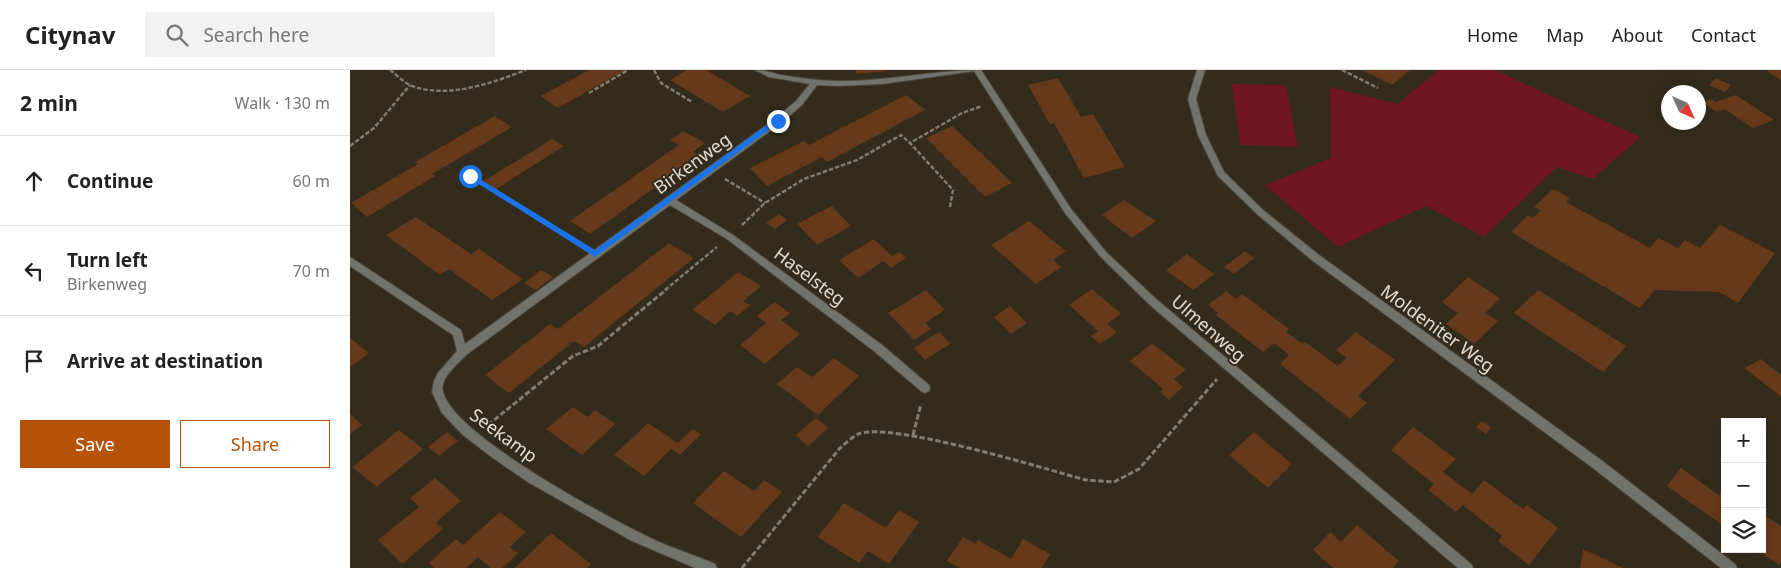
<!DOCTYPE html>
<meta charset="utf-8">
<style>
body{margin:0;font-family:"Noto Sans",sans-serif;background:#f2f2f2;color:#222}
.controls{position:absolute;right:15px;bottom:15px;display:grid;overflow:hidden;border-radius:0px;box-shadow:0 5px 20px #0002}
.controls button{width:45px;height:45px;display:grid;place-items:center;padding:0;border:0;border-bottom:1px solid #e0e0e0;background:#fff;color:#222;font:25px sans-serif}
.compass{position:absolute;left:1311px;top:15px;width:45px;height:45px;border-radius:50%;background:#fff;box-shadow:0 5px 20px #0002;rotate:135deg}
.stop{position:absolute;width:15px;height:15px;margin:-11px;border:4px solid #1a73e8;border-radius:50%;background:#fff}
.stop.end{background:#1a73e8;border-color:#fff;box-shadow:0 1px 5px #0008}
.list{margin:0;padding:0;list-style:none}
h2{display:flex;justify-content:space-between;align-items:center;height:65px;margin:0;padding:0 20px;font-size:21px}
h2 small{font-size:16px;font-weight:400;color:#767676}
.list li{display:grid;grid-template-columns:32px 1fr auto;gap:15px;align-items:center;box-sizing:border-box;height:90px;padding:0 20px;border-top:1px solid #e0e0e0}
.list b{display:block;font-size:19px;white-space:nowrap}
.list p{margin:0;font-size:16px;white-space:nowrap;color:#767676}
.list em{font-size:16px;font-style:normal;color:#767676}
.actions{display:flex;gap:10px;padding:15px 20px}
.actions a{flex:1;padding:11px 0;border:1px solid #b45309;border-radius:0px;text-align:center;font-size:18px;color:#b45309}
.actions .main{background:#b45309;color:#fff}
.icon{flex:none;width:28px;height:28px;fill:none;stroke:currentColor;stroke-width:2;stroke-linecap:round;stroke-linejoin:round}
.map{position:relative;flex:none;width:1431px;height:498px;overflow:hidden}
header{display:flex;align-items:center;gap:30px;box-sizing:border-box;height:70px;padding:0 25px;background:#fff;border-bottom:1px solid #e0e0e0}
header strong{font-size:24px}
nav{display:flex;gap:28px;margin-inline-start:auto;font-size:18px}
.search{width:350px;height:45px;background:#f2f2f2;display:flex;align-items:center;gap:12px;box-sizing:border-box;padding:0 18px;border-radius:0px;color:#767676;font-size:19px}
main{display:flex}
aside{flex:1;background:#fff}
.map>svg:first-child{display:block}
</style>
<header>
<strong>Citynav</strong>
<div class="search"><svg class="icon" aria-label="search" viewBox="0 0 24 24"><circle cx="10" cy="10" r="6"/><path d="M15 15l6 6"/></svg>Search here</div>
<nav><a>Home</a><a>Map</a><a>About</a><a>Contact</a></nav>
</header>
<main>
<aside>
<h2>2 min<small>Walk · 130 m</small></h2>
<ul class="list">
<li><svg class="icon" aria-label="ahead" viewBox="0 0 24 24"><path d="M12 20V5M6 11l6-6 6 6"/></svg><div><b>Continue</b></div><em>60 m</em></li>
<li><svg class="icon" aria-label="left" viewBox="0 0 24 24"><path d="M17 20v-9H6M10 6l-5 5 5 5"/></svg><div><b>Turn left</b><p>Birkenweg</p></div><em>70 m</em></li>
<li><svg class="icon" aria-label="arrive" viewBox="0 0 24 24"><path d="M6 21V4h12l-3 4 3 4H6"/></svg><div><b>Arrive at destination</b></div></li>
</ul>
<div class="actions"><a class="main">Save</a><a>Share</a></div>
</aside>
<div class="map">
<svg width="1431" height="498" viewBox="0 0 1431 498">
<rect width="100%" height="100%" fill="#332c1c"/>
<path fill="#701522" d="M1089,0H1145L1290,67L1243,109L1207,97L1134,167L1076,136L988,177L915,115L981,88L980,17L1047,34Z
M882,14L936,15L948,77L890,75Z"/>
<path fill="#66391a" d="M239,0H275L208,38L191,26Z
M337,0H356L400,26L373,42L320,10Z
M505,0H535V1L507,4Z
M1012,0H1060L1042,15Z
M1431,0V10L1417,1L1420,0Z
M708,8L731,47L743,44L775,97L734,108L704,53L700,54L678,15Z
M1366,8L1381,15L1375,22L1359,15Z
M556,25L575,40L477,92L472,87L417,116L400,98L454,71L459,75Z
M1386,25L1424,50L1403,58L1375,39L1367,42L1352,32L1361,29L1366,32Z
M145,46L162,57L82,104L85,106L17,147L1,133L68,94L65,92Z
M602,56L631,83L662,113L635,127L576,68Z
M333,61L355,73L343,82L349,86L240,164L220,151L329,75L320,70Z
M202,69L214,76L146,119L134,111Z
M1203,119L1220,128L1216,132L1300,178L1308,168L1328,178L1335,170L1350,178L1370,155L1425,183L1388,233L1369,222L1305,220L1290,238L1161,162L1178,145L1183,148L1191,140L1184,137Z
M774,130L806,151L782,168L752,145Z
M482,136L501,156L467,175L447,154Z
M429,144L437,150L425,159L416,153Z
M66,147L121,184L129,179L173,209L142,230L99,199L90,205L36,165Z
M679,151L716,181L703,190L711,197L686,214L641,175Z
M524,169L542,186L549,182L556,188L541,198L533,191L508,208L489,190Z
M319,173L344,188L234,277L224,271L159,323L135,305L200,254L208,259Z
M895,181L904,188L884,204L874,197Z
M837,184L864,204L843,220L816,200Z
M191,200L203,207L186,220L174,213Z
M388,202L411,216L393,231L400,235L387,246L380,241L365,255L342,240Z
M1118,207L1150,228L1135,243L1148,251L1124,274L1096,254L1108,243L1092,232Z
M742,219L771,244L757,254L767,262L750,274L741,266L748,261L719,235Z
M576,220L595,240L575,253L581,259L564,270L538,243Z
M1188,220L1276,276L1253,302L1164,243Z
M876,221L886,229L892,224L939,259L936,262L952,274L955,272L988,296L997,288L986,280L1006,262L1045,290L1008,326L1017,333L1000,349L930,294L939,285L924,273L913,282L866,245L868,243L858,235Z
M425,232L440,243L431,250L450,264L415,294L390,275L416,253L407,246Z
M660,236L677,253L661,264L644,247Z
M589,262L600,274L575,290L564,278Z
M0,268L19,283L0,297Z
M802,273L836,300L824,309L833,317L819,330L810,322L813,319L780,291Z
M484,288L509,306L468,345L427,314L447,297L462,307Z
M1411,289L1431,305V327L1395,298Z
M223,337L238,347L245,340L265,354L232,385L196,359Z
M0,344L12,355L0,364Z
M466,348L478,358L458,376L446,365Z
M1131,351L1141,357L1136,364L1126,357Z
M298,353L328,373L343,359L351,364L330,385L321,379L294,406L264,385Z
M1063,357L1106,389L1093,402L1122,424L1134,410L1173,439L1177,435L1208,458L1179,495L1148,471L1152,466L1113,435L1106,442L1078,420L1084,414L1041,380Z
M49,360L73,379L27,417L2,397Z
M97,362L108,371L89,386L78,377Z
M904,362L942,394L918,418L879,385Z
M1331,398L1369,425L1375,418V457L1317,416Z
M374,401L404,421L414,410L432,422L391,467L343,433Z
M85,408L111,431L86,452L93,459L52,494L28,470L69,437L60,428Z
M494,433L536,458L549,440L569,452L539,494L518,481L509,493L468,467Z
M150,442L176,462L160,477L168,483L152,498H141L128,487L116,498H84L79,493L106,469L113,475Z
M1412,444L1431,456V492L1429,495L1406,479H1412Z
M1007,455L1049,491L1043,498H983L963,480L980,462L991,472Z
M201,463L241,494L237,498H165Z
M613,467L626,474L628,470L661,489L673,469L700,484L692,498H610L597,491Z
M1233,479L1273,498H1230Z"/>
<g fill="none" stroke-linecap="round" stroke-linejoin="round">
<g stroke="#4f4839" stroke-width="2">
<path id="minor" d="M405,0C415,0 422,3 431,5C450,8 470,11 489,11C537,12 583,0 631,0L721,139L756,182L806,229L1121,494L1123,498H1108L800,235L750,186L715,143L624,1L532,14L487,16L467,15L452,35L431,53L326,130L383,165L532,275L579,315L580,318L579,321L575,323L571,321L524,281L377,169L320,135L116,285C108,294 89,308 93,322C104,366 265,452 309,472C327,480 347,486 365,494L367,498H345L280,470L178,412L143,388L113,365L92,343L82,322L84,311L88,303L107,281L103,265L0,196V187L111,260L115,274L425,49L446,31L460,14L419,7Z
M847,0H855L846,29L856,65L874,102L913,140L969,185L1251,390L1385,494L1387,498H1371L1243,398L963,191L907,144L868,106L848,65L838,29Z"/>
</g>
<path stroke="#827c6f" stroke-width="2.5" stroke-dasharray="4.5 2" stroke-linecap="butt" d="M40,0C47,5 54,13 62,16C98,29 142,13 176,0
M304,0L311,13L342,32
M992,0L1028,18
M239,23L278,0
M0,76L24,58L60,15
M120,106L230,174
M375,109L415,133
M600,137L603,120L560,73L612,43L632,36
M392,155L415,133L454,109L507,90L551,65L560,73
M315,220L367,177"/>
<path stroke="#827c6f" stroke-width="3" stroke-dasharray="5.5 2.5" stroke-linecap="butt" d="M138,355L223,286L248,276L317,219
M563,365L571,334
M392,498L490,378C495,374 502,367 508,364C540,351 695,399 736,410L764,412L789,399L867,309"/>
<use href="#minor" fill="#71746b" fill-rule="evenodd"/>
</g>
<path fill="#1a73e8" d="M425,49L431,51L245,187L116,106L122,104L245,180Z"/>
<g text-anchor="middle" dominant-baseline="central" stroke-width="4" stroke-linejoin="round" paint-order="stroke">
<g font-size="18" fill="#e0dbd1" stroke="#332c1c">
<text transform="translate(342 93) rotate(-36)">Birkenweg</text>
<text transform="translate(460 206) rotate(37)">Haselsteg</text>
<text transform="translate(859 258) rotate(41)">Ulmenweg</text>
<text transform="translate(1088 258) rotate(36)">Moldeniter Weg</text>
<text transform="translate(154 365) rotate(36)">Seekamp</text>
</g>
</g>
</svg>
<div class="controls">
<button>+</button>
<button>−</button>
<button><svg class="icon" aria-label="layers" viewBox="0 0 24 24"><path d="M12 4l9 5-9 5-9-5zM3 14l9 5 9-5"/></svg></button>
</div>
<svg class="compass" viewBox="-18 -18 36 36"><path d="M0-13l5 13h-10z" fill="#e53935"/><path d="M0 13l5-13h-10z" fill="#767676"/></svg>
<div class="stop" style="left:120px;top:106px"></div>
<div class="stop end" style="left:428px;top:51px"></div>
</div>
</main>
